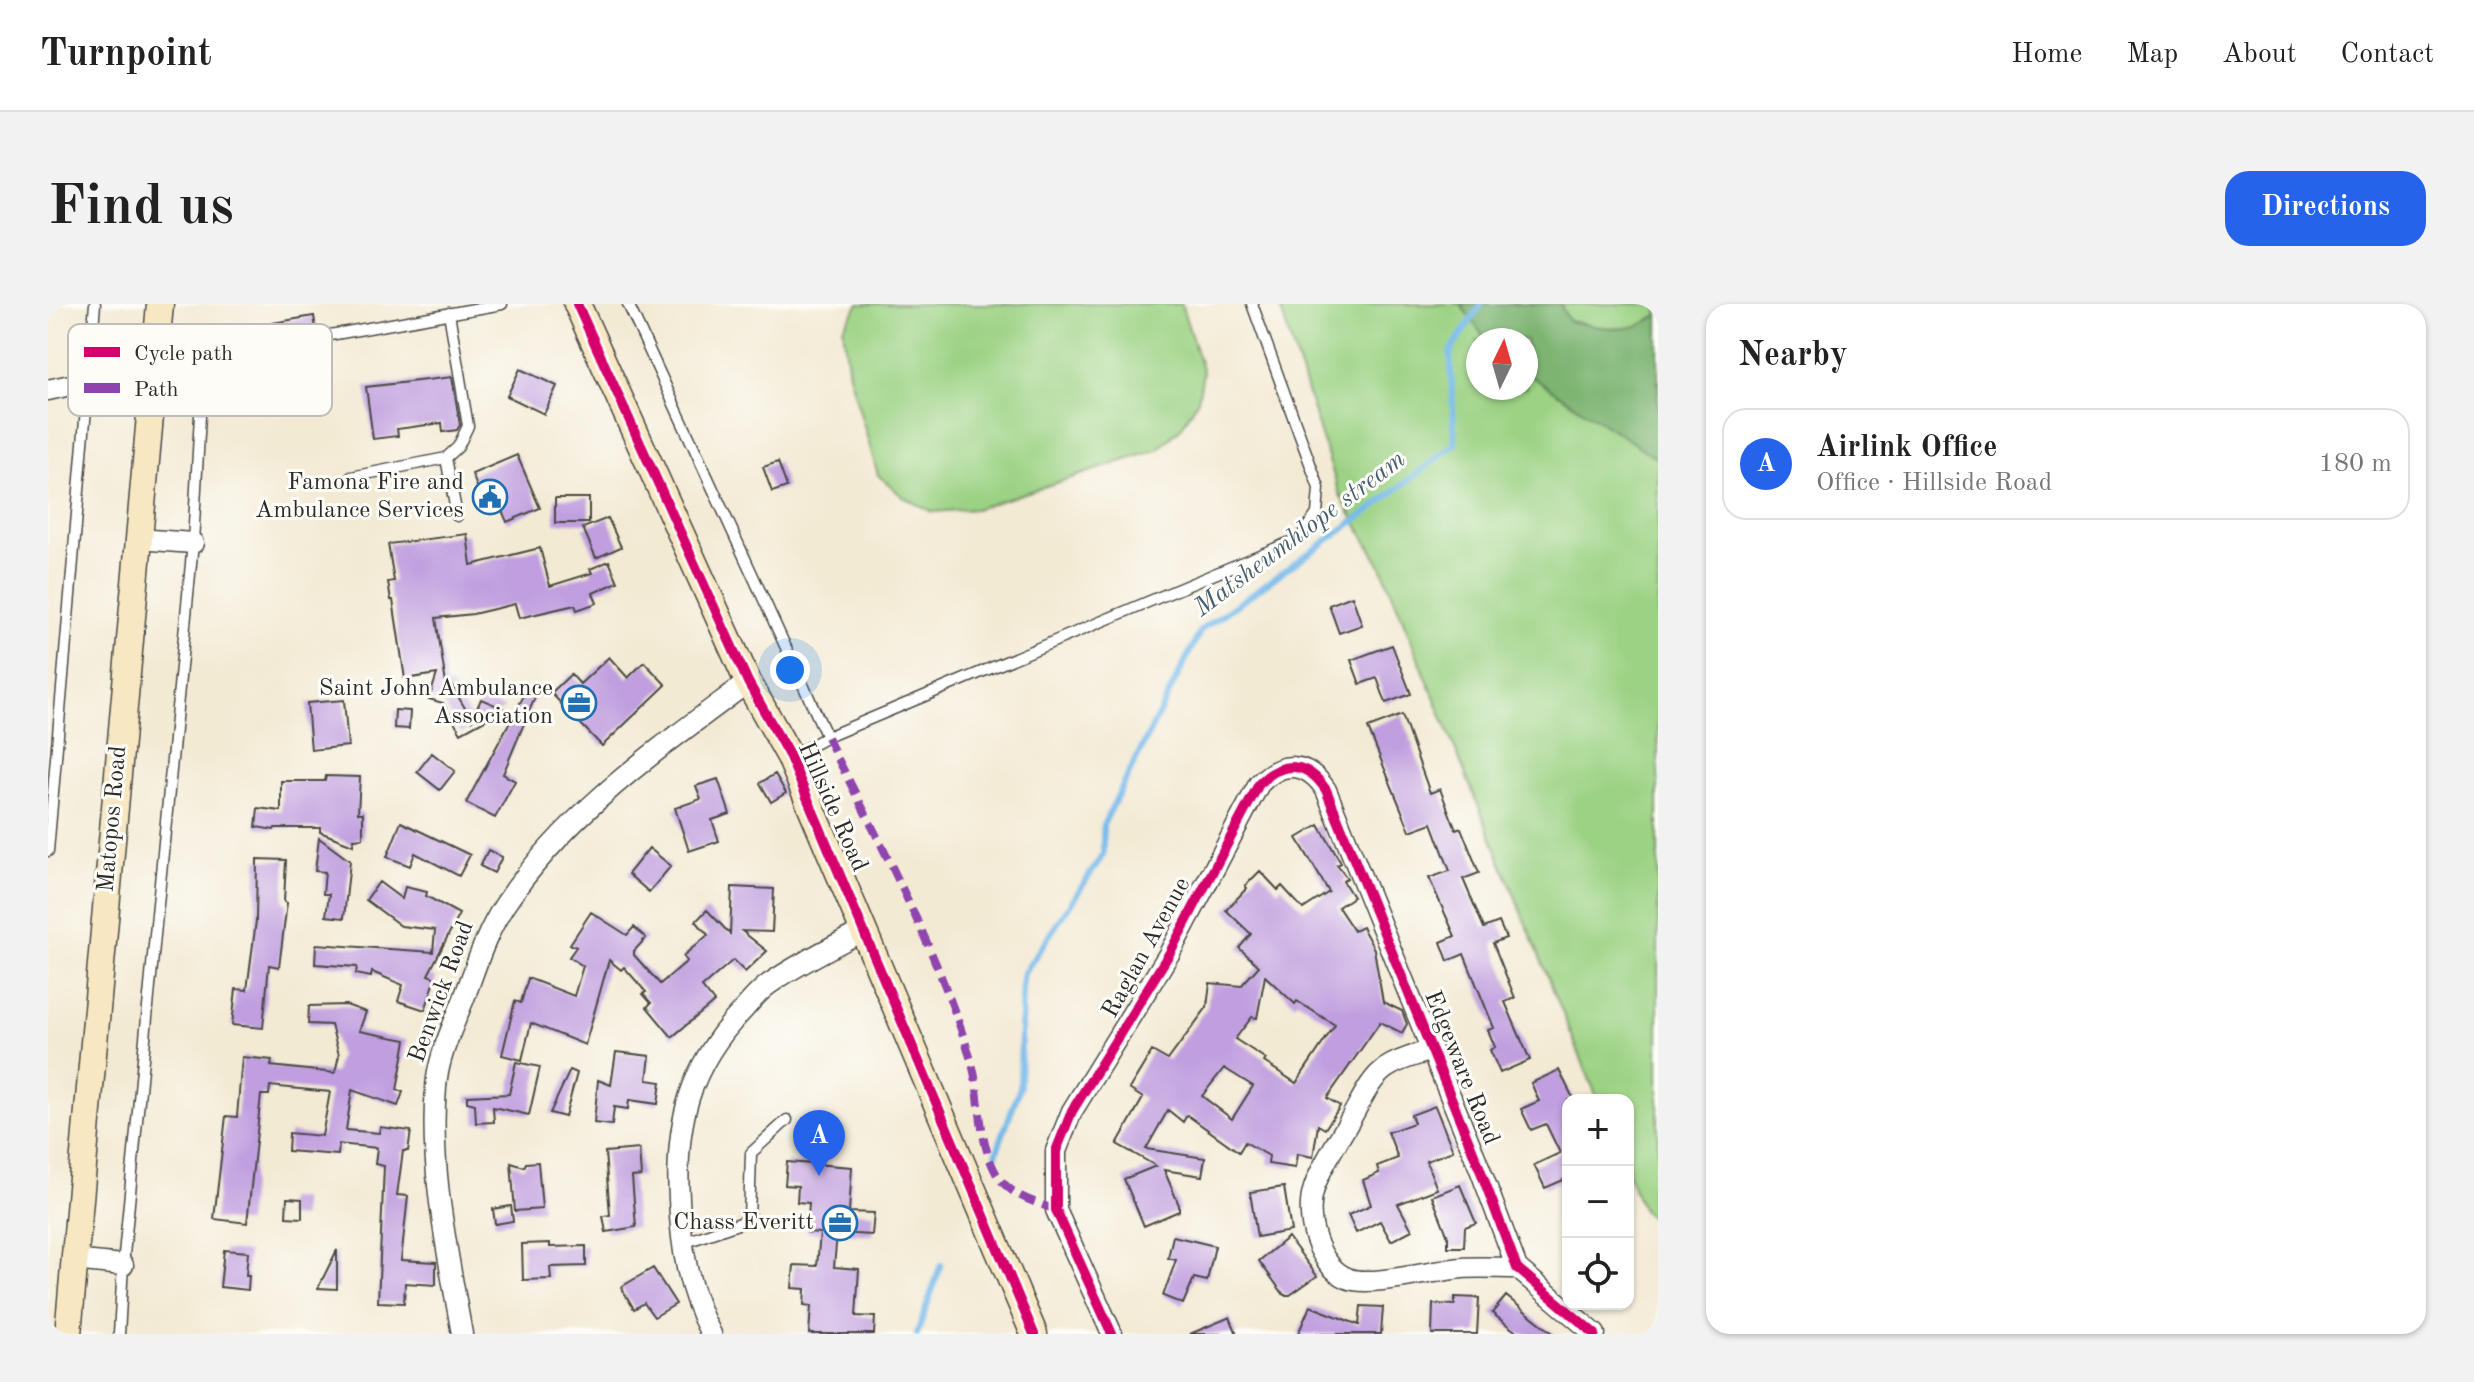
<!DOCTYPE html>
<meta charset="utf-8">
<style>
body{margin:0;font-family:"Old Standard TT",serif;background:#f2f2f2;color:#222}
.controls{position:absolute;right:24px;bottom:24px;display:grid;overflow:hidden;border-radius:16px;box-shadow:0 2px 6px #0004}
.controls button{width:72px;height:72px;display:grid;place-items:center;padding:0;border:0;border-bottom:2px solid #e0e0e0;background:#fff;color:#222;font:40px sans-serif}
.compass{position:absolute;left:1418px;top:24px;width:72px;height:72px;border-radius:50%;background:#fff;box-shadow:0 2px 6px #0004;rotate:5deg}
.you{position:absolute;left:742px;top:366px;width:28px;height:28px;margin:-20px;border:6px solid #fff;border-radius:50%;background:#1a73e8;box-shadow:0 0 0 12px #1a73e833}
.badge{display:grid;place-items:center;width:52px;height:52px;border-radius:50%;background:#2563eb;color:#fff;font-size:26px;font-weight:700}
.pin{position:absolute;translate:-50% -66px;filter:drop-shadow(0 2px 4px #0008)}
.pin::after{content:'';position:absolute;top:42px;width:28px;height:24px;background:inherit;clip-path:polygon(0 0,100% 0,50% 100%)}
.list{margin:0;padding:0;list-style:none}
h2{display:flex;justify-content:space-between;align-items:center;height:104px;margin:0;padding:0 32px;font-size:34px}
h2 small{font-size:26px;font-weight:400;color:#767676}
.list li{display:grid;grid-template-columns:52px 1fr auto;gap:24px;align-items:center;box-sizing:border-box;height:112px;margin:0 16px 16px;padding:0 16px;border:2px solid #e0e0e0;border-radius:24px}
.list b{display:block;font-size:30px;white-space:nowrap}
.list p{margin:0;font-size:26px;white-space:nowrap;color:#767676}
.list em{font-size:26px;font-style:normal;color:#767676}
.icon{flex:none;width:44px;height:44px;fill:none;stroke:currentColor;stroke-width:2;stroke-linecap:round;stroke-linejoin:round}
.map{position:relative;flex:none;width:1610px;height:1030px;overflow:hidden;border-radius:24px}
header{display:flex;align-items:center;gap:48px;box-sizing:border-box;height:112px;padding:0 40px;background:#fff;border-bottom:2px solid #e0e0e0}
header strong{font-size:38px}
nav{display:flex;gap:44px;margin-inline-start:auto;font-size:28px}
.intro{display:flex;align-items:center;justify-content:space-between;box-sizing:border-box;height:192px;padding:0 48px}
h1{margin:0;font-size:56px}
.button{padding:20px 36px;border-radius:24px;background:#2563eb;color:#fff;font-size:28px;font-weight:700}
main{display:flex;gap:48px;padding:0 48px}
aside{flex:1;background:#fff;border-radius:24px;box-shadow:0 2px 6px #0004}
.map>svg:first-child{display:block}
</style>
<header>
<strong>Turnpoint</strong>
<nav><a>Home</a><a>Map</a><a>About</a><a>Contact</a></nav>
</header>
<div class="intro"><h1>Find us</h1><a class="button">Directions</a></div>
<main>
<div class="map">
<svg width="1610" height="1030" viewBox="0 0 1610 1030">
<rect width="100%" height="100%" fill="#fdfcf7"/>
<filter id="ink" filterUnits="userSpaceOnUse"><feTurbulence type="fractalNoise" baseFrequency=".0125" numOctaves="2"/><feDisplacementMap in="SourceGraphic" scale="16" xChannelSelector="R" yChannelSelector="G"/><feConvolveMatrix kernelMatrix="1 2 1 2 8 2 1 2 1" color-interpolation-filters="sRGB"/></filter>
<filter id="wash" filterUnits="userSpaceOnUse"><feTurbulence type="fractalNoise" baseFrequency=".006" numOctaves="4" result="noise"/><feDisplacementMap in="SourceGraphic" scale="32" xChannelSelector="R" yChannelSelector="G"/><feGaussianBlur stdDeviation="1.8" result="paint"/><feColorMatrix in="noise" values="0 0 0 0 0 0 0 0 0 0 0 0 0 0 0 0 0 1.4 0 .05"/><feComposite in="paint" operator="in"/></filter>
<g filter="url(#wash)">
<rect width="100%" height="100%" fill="#f3ead4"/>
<path fill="#9bd283" stroke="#637e57" stroke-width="2" fill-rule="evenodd" d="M811,0H1133L1155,68L1150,96L1133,124L1109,146L927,205L884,208L855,193L830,171L801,70L795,24Z
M1231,0H1610V918L1595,907L1580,871V796H1550L1333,262L1292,191ZM1430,36H1478V84H1430Z"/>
<path fill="#7cb471" stroke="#54704e" stroke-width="2" d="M1412,0H1512L1521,17C1551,23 1585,33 1610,10V155L1478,69V36H1438Z"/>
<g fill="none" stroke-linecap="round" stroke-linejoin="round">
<path stroke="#75b9eb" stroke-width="6" d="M948,850L972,783L974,672L1055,551V521L1153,326L1325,204L1407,140L1402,48L1433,0
M869,1030L893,961"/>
</g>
<g id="blocks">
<path fill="#c09edf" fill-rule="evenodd" d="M266,12L268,25L226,33L224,19Z
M472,65L509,82L496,110L459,92Z
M404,73L412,121L409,126L395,128L394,119L349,125L350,132L325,135L318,83Z
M469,151L492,204L459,218L446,188L433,193L424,170Z
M730,158L739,183L724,188L715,163Z
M507,194H541V219H507Z
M560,214L573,243L548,254L535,224Z
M419,230L423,261L492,244L502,282L544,269L542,265L561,257L570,278L545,289L549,299L529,306L527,301L471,314L467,300L425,310L388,314L398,380L404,382L424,416L433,395L457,405L413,429L395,399L381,395L389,370L357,375L345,296H343L340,278L346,277L340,240Z
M1304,292L1314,321L1291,329L1281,301Z
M1344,341L1363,390L1338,399L1329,374L1312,380L1303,356Z
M561,353L580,374L596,358L618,381L554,442L503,389L523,370L532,380Z
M479,386L488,391L455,470L467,477L447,514L418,499Z
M296,396L300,442L263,446L259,399Z
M347,406L362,407L361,425L346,424Z
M1354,411L1382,489L1392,485L1408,526L1413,524L1431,569L1415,575L1436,624L1451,618L1458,634L1445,639L1467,694L1457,698L1482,756L1452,769L1442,746L1447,743L1440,726L1446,724L1416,650L1400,657L1393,638L1407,632L1381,574L1402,567L1384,519L1362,527L1320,424Z
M384,449L407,467L392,486L369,468Z
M727,470L738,489L723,498L712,479Z
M278,472L312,473L310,509H315V534L306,535L305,541L272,528V524H227L226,526L208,523L210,504L233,507V477H277Z
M670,475L682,510L664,516L671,537L641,547L627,504L653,495L648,482Z
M353,518L422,551L411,572L367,549L362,562L339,553Z
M1271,521L1293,559L1289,561L1299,574L1295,577L1305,593L1290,603L1306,627L1314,623L1326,645L1335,698L1354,707L1359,720L1354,729L1332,718L1279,794L1292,802L1277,825L1270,821L1265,853L1249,850L1247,864L1220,860L1221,852L1197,838L1191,848L1139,811L1135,818L1120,806L1098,845L1157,854L1154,872L1116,866L1131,901V907L1096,922L1076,875L1108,862L1069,840L1095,794L1081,785L1104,747L1120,756L1159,703L1162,679L1193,682L1211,662L1191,644L1203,630L1178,606L1199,584L1197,582L1212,567L1230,586L1234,582L1255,605L1281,588L1249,534ZM1217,672L1247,700L1249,697L1287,721L1248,779L1216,758L1218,755L1187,735L1204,713L1209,714ZM1176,764L1205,782L1184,815L1154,792Z
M271,534L302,557L296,614L278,612L281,590H275L277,568L267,567Z
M601,544L623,562L601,588L580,570Z
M440,546L454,553L446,569L432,562Z
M209,555L238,556L236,598L239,599L231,663L221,661L215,724L184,721L188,685L199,686L208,617Z
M331,578L354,595L357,583L379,588L378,592L411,610L380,671L388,674L377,706L350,697L355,681L324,668L323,673L308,670L309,663L267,660L268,640L385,648L387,626L353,622L318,596Z
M684,583L726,585L724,628L694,627L719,647L697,668L685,656L654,683L666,698L624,733L599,703L603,699L595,690L598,688L576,663L573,666L561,656L537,741L483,719L474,756L454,751L467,697L473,699L480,674L526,692L535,662L521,653L528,643L522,640L543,608L579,631L586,623L598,634L586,647V651L612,680L639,657L635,652L660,631L648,617L659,606L682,630Z
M298,701L318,708L311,727L358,736L349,786L355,788L350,802L304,786L298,826L331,829L332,823L363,827L360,847H355L349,891L360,892L353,956L388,958V981L357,979L356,999L330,998L336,862L327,860L329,844L291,840L290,851L240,847L241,829L274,832L282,788L222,782L221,791H213L199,919L166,915L178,812L189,813L194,753L224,756L223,762L287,769L291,751L283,721L260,720L261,702Z
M568,748L602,752L599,776L613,778L610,800L581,796L580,805L566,803L564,821L546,819L550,776L563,781Z
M468,758L492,763L481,811L445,803L446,818L428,819L427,800L419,798V792L461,790Z
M522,766L529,769L517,813L502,809Z
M1511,766L1526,796H1520V874L1497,884L1486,861L1512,849L1498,820L1483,826L1473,805L1491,797L1483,779Z
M1387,802L1405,847L1378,857L1389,885L1350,900L1364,926L1343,937L1332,917L1308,929L1300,911L1323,901L1315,876L1331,869L1329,862L1350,854L1340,828L1366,819L1363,811Z
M591,845L593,872L584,873L588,923L558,928L555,912L562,911L557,848Z
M490,858L494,905L467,907L463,859L476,863L478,859Z
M739,858L804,863L801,908L826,909L824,931L789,929L786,963L811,965L808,1012L827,1013L826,1030H761L763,1002L756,1001L757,985L744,984L746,961L769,962L772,929L759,928L761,899L749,898L750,882L737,881Z
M1412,881L1428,919L1417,923L1416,943H1400V933L1384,892Z
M1236,883L1243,927L1209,933L1202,888Z
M239,894L254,895V914L238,913Z
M463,902L465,917L447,920L445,905Z
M1125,932L1167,942L1159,977L1146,974L1135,1000L1115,992L1128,956L1120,954Z
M1240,933L1269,972L1242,991H1236L1211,957Z
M502,939V943L538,942V962L502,963L503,975L475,976L474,940Z
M176,946L200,948L198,971H201L200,986L172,983Z
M289,946V985L270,984Z
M605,964L628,1000L606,1013L596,999L586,1005L573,983Z
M1458,992L1506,1030H1471L1444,1009Z
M1407,993L1431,994L1429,1030H1384L1385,1000L1407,1001Z
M1262,1002L1311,1021L1313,1002L1335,1003L1333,1030H1250Z
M1182,1013L1189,1030H1142Z"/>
</g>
</g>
<g filter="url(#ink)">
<use href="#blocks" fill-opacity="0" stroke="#494844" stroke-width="2"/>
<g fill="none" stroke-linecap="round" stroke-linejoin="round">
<g stroke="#494844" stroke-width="13">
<path id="lane" d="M580,0L779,433
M110,62L454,0
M398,154L409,212
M303,173L398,154L410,143L420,122L401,9
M744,452L779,433L1252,234L1269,210L1271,184L1204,0
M0,547L47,0
M635,939L701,916L703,849L739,816
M71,1030L75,961L145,239L152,111"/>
</g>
<g stroke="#494844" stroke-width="23">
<path id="street" d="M0,86L108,62
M90,235L145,239
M1384,746C1369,751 1351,755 1338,764C1322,775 1313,797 1303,814C1292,834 1273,862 1266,884C1256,914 1270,961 1299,974C1320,984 1388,966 1414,964C1432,963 1451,964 1469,964
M25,956L75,961
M414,1030C400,950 381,865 388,783C390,754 404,724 415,697C427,665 437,631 456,602C517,509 612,444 700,378
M663,1030C640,987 633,943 631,895C627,819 641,762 695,706C703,697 711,687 721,680C751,659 784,643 816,626
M1064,1030L1008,906V847L1024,807L1121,650L1211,480C1234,456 1259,457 1278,486L1432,865L1469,964L1547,1030"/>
</g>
<g stroke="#494844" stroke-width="29">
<path id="secondary" d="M529,0L700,378L742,453L986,1030
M20,1030L112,0"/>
</g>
<use href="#lane" stroke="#fff" stroke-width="10"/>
<use href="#street" stroke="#fff" stroke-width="20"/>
<use href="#secondary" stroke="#f7e8c3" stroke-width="26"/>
<path stroke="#8e44ad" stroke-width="8" stroke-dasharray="16 8" stroke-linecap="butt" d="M152,111L157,53
M779,433C832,539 888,643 923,756C934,793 929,835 948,869C961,892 985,897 1008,906"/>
<g stroke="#fdfcf7" stroke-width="15">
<path id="cycleway" d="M529,0L700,378L742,453L986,1030
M1064,1030L1008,906V847L1024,807L1121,650L1211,480C1234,456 1259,457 1278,486L1432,865L1469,964L1547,1030"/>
</g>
<use href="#cycleway" stroke="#d6006c" stroke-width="10"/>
</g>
</g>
<defs>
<g id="civic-ring" transform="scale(1.8)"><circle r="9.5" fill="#fdfcf7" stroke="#1f6fb2" stroke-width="1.5"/><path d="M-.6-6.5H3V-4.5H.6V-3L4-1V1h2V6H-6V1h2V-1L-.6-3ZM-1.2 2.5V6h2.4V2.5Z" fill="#1f6fb2"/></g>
<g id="office-ring" transform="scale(1.8)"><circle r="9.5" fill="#fdfcf7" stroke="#1f6fb2" stroke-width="1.5"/><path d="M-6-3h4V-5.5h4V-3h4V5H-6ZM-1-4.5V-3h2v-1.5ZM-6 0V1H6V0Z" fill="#1f6fb2"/></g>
</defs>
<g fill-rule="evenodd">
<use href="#civic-ring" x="442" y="193"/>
<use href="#office-ring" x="531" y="399"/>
<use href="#office-ring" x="792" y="919"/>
</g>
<g text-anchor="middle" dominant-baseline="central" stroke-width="6" stroke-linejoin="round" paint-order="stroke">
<g font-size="24" fill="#2b2b2b" stroke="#fdfcf7" text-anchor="end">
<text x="416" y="179">Famona Fire and<tspan x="416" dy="28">Ambulance Services</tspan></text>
<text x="505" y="385">Saint John Ambulance<tspan x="505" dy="28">Association</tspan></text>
<text x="766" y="919">Chass Everitt</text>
</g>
<g font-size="24" fill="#2b2b2b" stroke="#fdfcf7">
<text transform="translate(784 503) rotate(66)">Hillside Road</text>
<text transform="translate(65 515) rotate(-85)">Matopos Road</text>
<text transform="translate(1099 644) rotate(-61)">Raglan Avenue</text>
<text transform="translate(394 688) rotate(-70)">Benwick Road</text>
<text transform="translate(1413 764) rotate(68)">Edgeware Road</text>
</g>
<g font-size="26" font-style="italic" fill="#455d6e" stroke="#fdfcf7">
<text transform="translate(1252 230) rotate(-37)">Matsheumhlope stream</text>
</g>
</g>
<rect x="20" y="20" width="264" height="92" rx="12" fill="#fdfcf7" stroke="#bebdba" stroke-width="2"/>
<rect x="36" y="43" width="36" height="10" fill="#d6006c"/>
<rect x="36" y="79" width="36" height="10" fill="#8e44ad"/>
<g font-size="22" fill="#2b2b2b">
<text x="86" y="56">Cycle path</text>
<text x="86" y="92">Path</text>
</g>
</svg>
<div class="controls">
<button>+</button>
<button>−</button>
<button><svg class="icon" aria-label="locate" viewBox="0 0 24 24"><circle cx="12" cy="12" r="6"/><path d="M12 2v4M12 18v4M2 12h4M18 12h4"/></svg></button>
</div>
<svg class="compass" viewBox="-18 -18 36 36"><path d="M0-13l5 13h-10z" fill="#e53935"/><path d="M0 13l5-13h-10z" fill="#767676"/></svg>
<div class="you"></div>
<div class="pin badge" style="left:771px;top:872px">A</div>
</div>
<aside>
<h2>Nearby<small></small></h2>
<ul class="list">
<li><span class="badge">A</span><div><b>Airlink Office</b><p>Office · Hillside Road</p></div><em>180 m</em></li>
</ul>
</aside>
</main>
